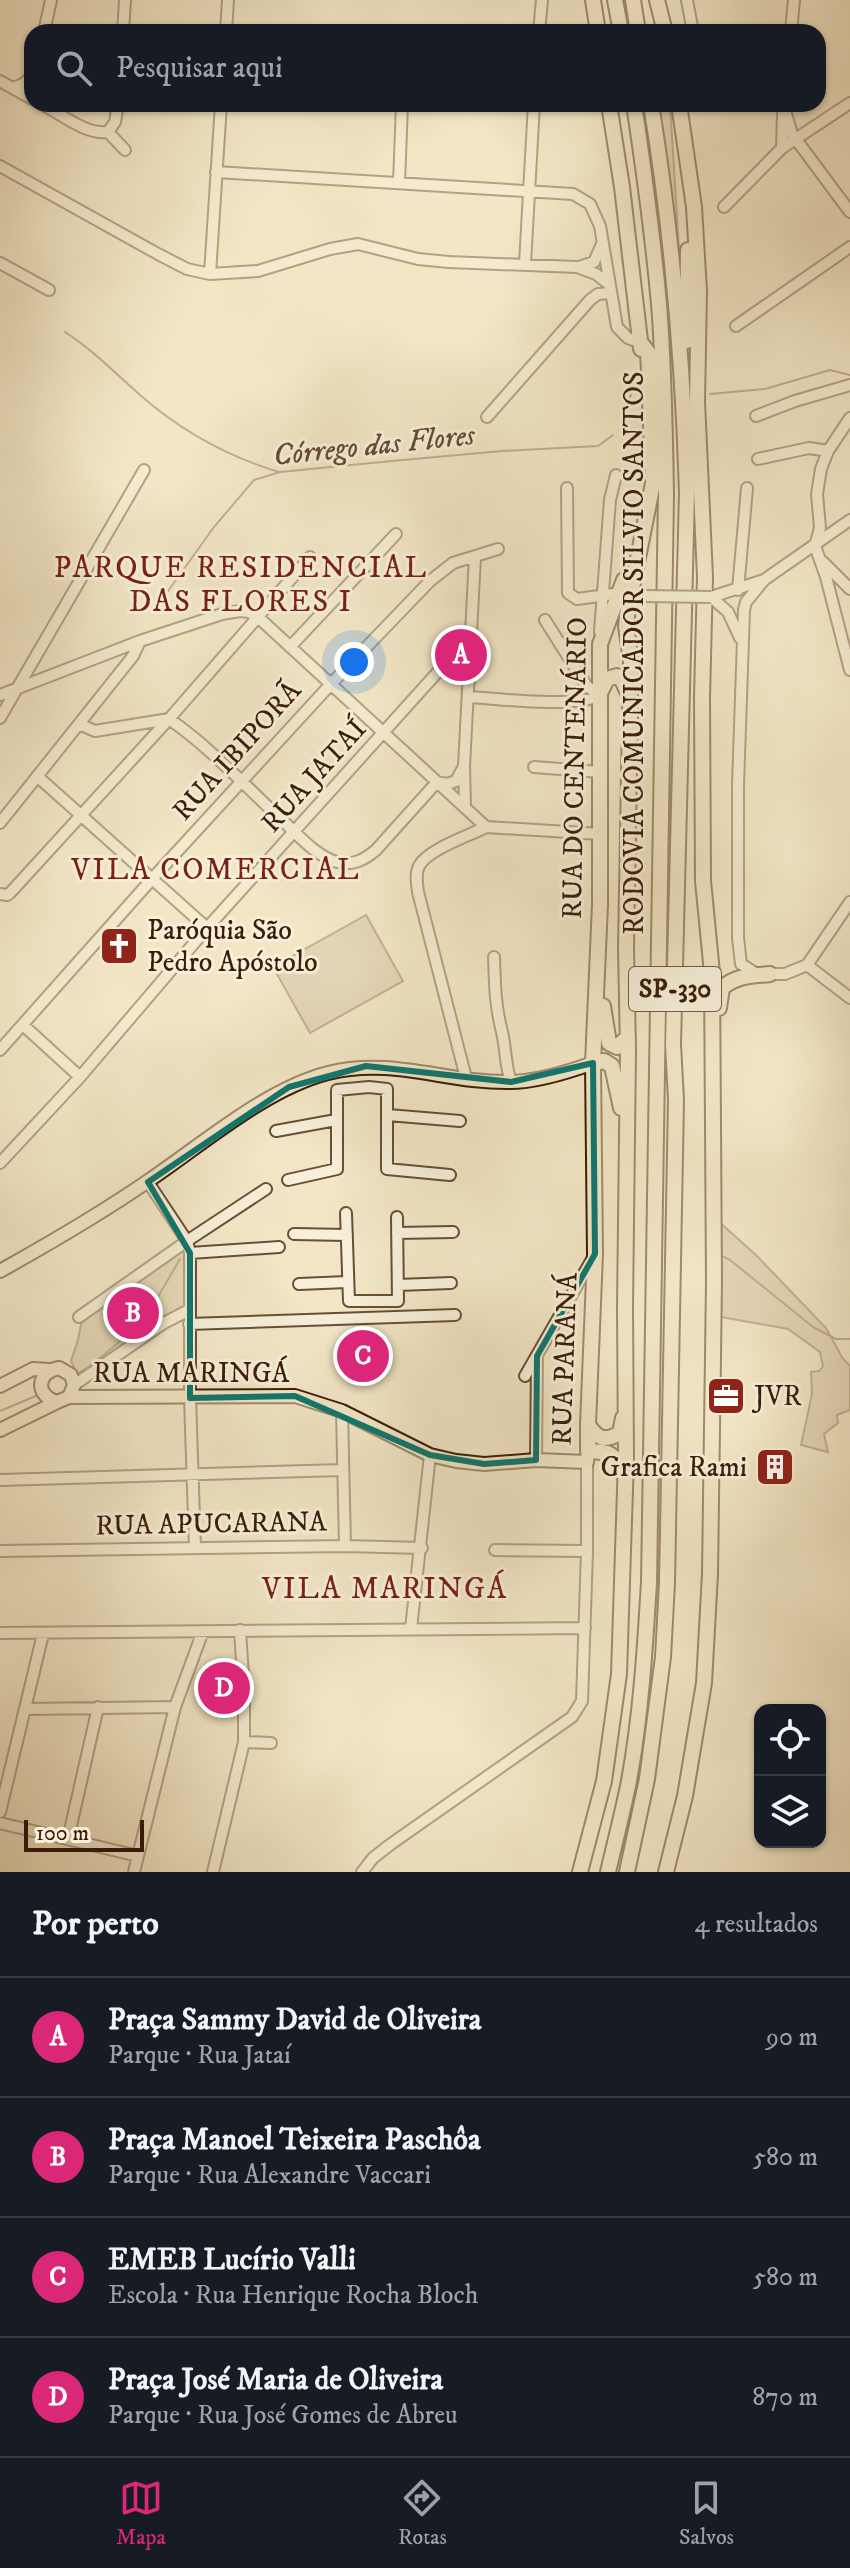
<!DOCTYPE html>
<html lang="pt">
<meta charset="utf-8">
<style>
body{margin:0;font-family:"IM FELL DW Pica",serif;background:#242831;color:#f1f3f6}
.controls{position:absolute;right:24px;bottom:24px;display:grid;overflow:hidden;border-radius:16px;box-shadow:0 2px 6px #0004}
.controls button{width:72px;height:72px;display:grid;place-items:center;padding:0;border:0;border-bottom:2px solid #363941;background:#171b24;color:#f1f3f6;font:40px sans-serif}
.scale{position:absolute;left:24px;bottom:20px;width:120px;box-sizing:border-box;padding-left:8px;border:4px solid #3b1c08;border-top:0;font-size:22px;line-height:28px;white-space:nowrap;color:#3b1c08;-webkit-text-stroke:6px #f7efd9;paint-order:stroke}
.you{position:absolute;left:354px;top:662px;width:28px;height:28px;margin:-20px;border:6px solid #fff;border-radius:50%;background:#1a73e8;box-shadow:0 0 0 12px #1a73e833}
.badge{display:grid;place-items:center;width:52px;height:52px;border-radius:50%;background:#db2777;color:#fff;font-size:26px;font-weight:700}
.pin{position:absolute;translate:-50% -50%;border:4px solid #fff;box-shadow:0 2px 8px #0006}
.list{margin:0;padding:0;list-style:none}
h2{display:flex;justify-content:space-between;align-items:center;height:104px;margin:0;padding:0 32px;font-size:34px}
h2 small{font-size:26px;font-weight:400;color:#9ea1a6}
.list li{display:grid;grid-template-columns:52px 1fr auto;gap:24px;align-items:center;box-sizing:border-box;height:120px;padding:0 32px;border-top:2px solid #363941}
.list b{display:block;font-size:30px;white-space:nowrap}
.list p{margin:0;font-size:26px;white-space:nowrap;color:#9ea1a6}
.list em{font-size:26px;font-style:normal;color:#9ea1a6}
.icon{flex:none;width:44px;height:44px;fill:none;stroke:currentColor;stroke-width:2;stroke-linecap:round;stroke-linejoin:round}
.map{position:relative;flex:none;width:850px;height:1872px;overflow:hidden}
.search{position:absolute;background:#171b24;box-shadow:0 2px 6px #0004;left:24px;right:24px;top:24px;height:88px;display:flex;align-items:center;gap:20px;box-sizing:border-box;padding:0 28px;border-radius:24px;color:#9ea1a6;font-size:30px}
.sheet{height:584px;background:#171b24}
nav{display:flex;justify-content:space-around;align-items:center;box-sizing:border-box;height:112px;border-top:2px solid #363941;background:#171b24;font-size:22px;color:#9ea1a6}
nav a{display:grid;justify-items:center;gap:4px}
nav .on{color:#db2777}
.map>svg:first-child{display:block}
</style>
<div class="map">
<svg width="850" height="1872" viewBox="0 0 850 1872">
<rect width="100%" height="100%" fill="#f2e6c5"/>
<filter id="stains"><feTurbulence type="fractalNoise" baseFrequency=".0025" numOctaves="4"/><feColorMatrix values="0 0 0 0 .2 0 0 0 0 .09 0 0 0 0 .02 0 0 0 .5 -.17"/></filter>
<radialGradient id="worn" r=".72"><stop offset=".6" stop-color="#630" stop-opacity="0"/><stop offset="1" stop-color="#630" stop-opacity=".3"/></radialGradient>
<path fill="#d3c4a5" stroke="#877056" stroke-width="2" d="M656,104H670L679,249L675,242Z
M366,915L403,981L310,1033L273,967Z
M718,1221L756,1255L826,1328L843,1359L850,1366V1410L837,1415L838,1423L824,1434L828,1452L801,1445L812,1394L811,1372L819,1371L823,1366L820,1352L788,1329L721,1317Z
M184,1246L186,1307L77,1374L71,1361L78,1340L82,1319Z"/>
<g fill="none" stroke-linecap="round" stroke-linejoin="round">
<path stroke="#846c53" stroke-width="2" d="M65,332C93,350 115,373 140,395C180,430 229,457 279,472
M710,394L765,389L830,370L850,375
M622,426L625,423L626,404L631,395
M153,612L214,527L254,480L280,472L392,461L502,451L598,446L613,435
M720,1255L730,1260L813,1327L836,1339H850
M87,1369L144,1321L180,1259
M0,1411L38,1395"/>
<g stroke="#694e37" stroke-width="14">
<path id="minor" d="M687,0L693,32
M44,32L51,0
M123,32L125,0
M226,32L228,0
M539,32L542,0
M791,32L794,0
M0,81L32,99
M13,88L23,84L32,76
M42,104C61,114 86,135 108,132L125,150
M783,104L792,134L850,212
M108,132L115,122L118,104
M782,148L783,114
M0,166L158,254L187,269L210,274L258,271L330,249L358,244L418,259L449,262L577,267L596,274L610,285
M216,172L573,194L590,204L600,226L617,327L628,338L641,343
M399,183L402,104
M724,207L782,148L850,103
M0,263L49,290
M525,264L534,104
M579,267L594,262L602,244
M210,274L221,104
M736,326L850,247
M756,416L795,401L850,385
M487,417L590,300L598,294L611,293
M850,418L828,451L821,469L817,494L820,528L815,546L826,577L850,670
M758,459L809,448L828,451
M567,488L568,593L577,599L621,593L646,596
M823,562L850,589
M764,580L746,602L744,610L738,785V938L741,964L755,973L770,974H785L807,965L850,902
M738,590L747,488
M711,597L764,580L850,520
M711,597L728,612L740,638
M545,620L586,685L599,696
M600,632L610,500L616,475
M290,647L396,534
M440,671L453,669L469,682
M0,695L140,641L222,614L240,611L249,612L259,618L486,827L600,834
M469,697C501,699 571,708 599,696
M0,718L144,470
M79,724L95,731L169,719C210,747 246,787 283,821C298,835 317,857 337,862C353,866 364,860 376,850L437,782L447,784L456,781L464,766
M534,767L600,772
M37,776L207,928
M465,807L464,766L475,557
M0,823L133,656L140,641
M0,894L7,895L10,893L169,719L310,557
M494,957C495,986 495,1004 502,1032C506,1049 505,1065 511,1082
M807,965L850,998
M23,1025L80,1077
M0,1050L152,879L330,685L430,581L453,563L498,549
M466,1078L418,892C417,883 415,874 419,866C428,849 469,836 486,827
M388,1115L460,1121
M276,1131L336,1120
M0,1163L80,1077L207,928L472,634
M288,1180L337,1169V1090L369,1087L387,1089V1169L450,1175
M148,1182L187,1241L190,1253V1398L195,1548
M346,1213L349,1301H398L397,1217
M397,1233L453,1232
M294,1234L347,1235
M190,1253L279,1247
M299,1284L347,1282
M398,1285L451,1283
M79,1317L187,1241L266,1189
M189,1324L455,1315
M525,1376L594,1256
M74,1385L164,1323L189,1310
M342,1411L345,1546
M536,1460L537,1358
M0,1480L342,1470
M495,1550L587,1551
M0,1551L345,1546L422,1548
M411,1629L430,1455
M0,1633L585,1628
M26,1709L175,1707
M244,1742L271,1743
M0,1812L43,1634
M0,1823L138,1856
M68,1839L98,1707
M134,1872L175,1707L203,1631
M213,1872L244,1742V1692L240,1630
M362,1872L373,1858L391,1844L572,1717L582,1701L587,1551V1462"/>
</g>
<g stroke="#3b1c08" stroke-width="16">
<path id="major" d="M0,1271C52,1242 102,1213 151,1179C204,1143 266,1089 328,1073C394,1057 445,1083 510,1082C536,1082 568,1072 593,1063
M0,1386L33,1369L50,1370
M69,1397L74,1385L71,1375L59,1368C36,1372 35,1396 57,1402L69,1397L295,1396L342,1411L430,1455L456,1461L484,1464L536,1460L587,1462L588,1451
M0,1430L57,1402"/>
</g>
<g stroke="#3b1c08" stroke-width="18">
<path id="highway" d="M593,0L598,32
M615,0L621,32
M633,0L638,32
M657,0L665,32
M609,104L622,187L641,349
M687,341L688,250
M599,695L607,679L617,676L622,680L629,695
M603,1006L609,1043L617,1047L628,1037
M719,1008L722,988C737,975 752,976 770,974
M593,1063L604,1061L612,1066L621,1108
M588,1425C598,1439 604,1442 620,1433L623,1418
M623,1473C614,1452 610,1452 588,1451V1425L595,1254L593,1063L600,905V644L624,580
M580,1872L604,1781L619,1674L626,1459L625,1307L628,1051L626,948L631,661L626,626L628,608L653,483L649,372L648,352L641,343
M608,1872C615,1842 623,1811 629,1781C641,1715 645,1648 649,1582L666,494C665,430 664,367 659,304C653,237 644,171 634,104
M627,1872L647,1779L663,1657L667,1583L676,1100L673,1044L687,492C683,362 672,232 651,104
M666,1872L685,1796L704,1683L710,1574L714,1282L712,973L703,881L702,698L705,577L697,402L699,291L694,207L679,104"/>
</g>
<use href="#minor" stroke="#f7efd9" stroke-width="10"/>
<use href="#major" stroke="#f2e6c5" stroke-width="12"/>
<use href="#highway" stroke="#f2e6c5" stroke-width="14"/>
<g stroke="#694e37" stroke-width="14" stroke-linecap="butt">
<path id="minor-bridge" d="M646,596L711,597"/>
</g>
<use href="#minor-bridge" stroke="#f7efd9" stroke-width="10"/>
</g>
<path d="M0 0H850V1872H0ZM593,1063L595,1254L537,1356L536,1460L484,1464L430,1455L295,1396L190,1398V1253L148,1182L289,1087L366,1066L511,1082Z" fill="#f2e6c5" fill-opacity=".55" fill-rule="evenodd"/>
<path fill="none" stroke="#0f766e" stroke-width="6" stroke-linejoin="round" d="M593,1063L595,1254L537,1356L536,1460L484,1464L430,1455L295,1396L190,1398V1253L148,1182L289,1087L366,1066L511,1082Z"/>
<defs>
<g id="church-square" transform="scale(2)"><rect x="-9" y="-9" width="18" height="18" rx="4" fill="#8f2418" stroke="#f7efd9"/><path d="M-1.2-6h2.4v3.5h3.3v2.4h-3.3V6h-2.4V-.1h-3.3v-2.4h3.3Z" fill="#fff"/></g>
<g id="office-square" transform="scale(2)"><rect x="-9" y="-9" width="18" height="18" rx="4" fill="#8f2418" stroke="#f7efd9"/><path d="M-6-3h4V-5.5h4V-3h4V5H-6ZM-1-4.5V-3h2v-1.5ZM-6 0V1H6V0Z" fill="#fff"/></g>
<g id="building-square" transform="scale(2)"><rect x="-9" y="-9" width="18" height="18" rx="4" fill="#8f2418" stroke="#f7efd9"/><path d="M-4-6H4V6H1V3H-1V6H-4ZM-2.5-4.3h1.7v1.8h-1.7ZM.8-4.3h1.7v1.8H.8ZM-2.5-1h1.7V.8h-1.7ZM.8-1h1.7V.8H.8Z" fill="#fff"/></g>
</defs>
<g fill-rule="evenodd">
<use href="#church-square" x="119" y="946"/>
<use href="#office-square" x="726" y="1396"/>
<use href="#building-square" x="775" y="1467"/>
</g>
<g text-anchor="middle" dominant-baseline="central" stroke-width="6" stroke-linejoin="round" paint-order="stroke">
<rect fill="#f7efd9" stroke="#735b47" stroke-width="2" x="629" y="967" width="92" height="44" rx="6"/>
<g font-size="26" font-weight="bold" fill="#3b1c08">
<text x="675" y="989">SP-330</text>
</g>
<g font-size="28" fill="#3b1c08" stroke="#f7efd9">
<text transform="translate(634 653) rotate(-90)">RODOVIA COMUNICADOR SILVIO SANTOS</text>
<text transform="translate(237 751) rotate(-48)">RUA IBIPORÃ</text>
<text transform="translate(575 768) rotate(-89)">RUA DO CENTENÁRIO</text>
<text transform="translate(314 776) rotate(-48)">RUA JATAÍ</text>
<text transform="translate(565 1359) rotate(-88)">RUA PARANÁ</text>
<text x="191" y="1373">RUA MARINGÁ</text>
<text transform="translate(211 1524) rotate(-1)">RUA APUCARANA</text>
</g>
<g font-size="28" fill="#3b1c08" stroke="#f7efd9" text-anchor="start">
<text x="147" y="930">Paróquia São<tspan x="147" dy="32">Pedro Apóstolo</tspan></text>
<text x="754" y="1396">JVR</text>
<text x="747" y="1467" text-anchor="end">Grafica Rami</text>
</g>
<g font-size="30" font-style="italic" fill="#654b34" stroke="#f7efd9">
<text transform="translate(374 446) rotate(-6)">Córrego das Flores</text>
</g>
<g font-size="30" letter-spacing="2" fill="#7a1f14" stroke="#f7efd9">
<text x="241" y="568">PARQUE RESIDENCIAL<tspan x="241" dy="34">DAS FLORES I</tspan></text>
<text x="216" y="870">VILA COMERCIAL</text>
<text x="385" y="1589">VILA MARINGÁ</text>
</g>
</g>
<rect width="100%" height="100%" filter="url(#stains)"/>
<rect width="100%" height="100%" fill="url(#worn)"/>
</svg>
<div class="controls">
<button><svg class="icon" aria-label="locate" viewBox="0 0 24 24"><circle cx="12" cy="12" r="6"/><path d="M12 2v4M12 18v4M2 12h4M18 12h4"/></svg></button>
<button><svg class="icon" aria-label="layers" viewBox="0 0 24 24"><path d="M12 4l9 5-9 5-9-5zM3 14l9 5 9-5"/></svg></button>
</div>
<div class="scale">100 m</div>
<div class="you"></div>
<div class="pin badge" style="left:461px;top:655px">A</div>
<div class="pin badge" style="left:133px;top:1313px">B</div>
<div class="pin badge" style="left:363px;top:1356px">C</div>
<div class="pin badge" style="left:224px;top:1688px">D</div>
<div class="search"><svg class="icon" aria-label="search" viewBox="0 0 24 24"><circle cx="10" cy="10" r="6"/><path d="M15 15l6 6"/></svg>Pesquisar aqui</div>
</div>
<section class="sheet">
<h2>Por perto<small>4 resultados</small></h2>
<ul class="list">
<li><span class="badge">A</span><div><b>Praça Sammy David de Oliveira</b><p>Parque · Rua Jataí</p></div><em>90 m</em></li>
<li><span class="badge">B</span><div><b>Praça Manoel Teixeira Paschôa</b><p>Parque · Rua Alexandre Vaccari</p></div><em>580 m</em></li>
<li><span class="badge">C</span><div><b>EMEB Lucírio Valli</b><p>Escola · Rua Henrique Rocha Bloch</p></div><em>580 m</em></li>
<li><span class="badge">D</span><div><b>Praça José Maria de Oliveira</b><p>Parque · Rua José Gomes de Abreu</p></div><em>870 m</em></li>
</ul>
</section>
<nav>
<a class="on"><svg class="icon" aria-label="map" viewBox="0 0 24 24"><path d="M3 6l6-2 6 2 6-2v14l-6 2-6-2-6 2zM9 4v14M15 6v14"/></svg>Mapa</a>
<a><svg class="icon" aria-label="directions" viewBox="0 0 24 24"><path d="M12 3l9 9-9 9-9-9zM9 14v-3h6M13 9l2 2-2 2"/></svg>Rotas</a>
<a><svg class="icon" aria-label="saved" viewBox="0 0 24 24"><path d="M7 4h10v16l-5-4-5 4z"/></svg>Salvos</a>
</nav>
